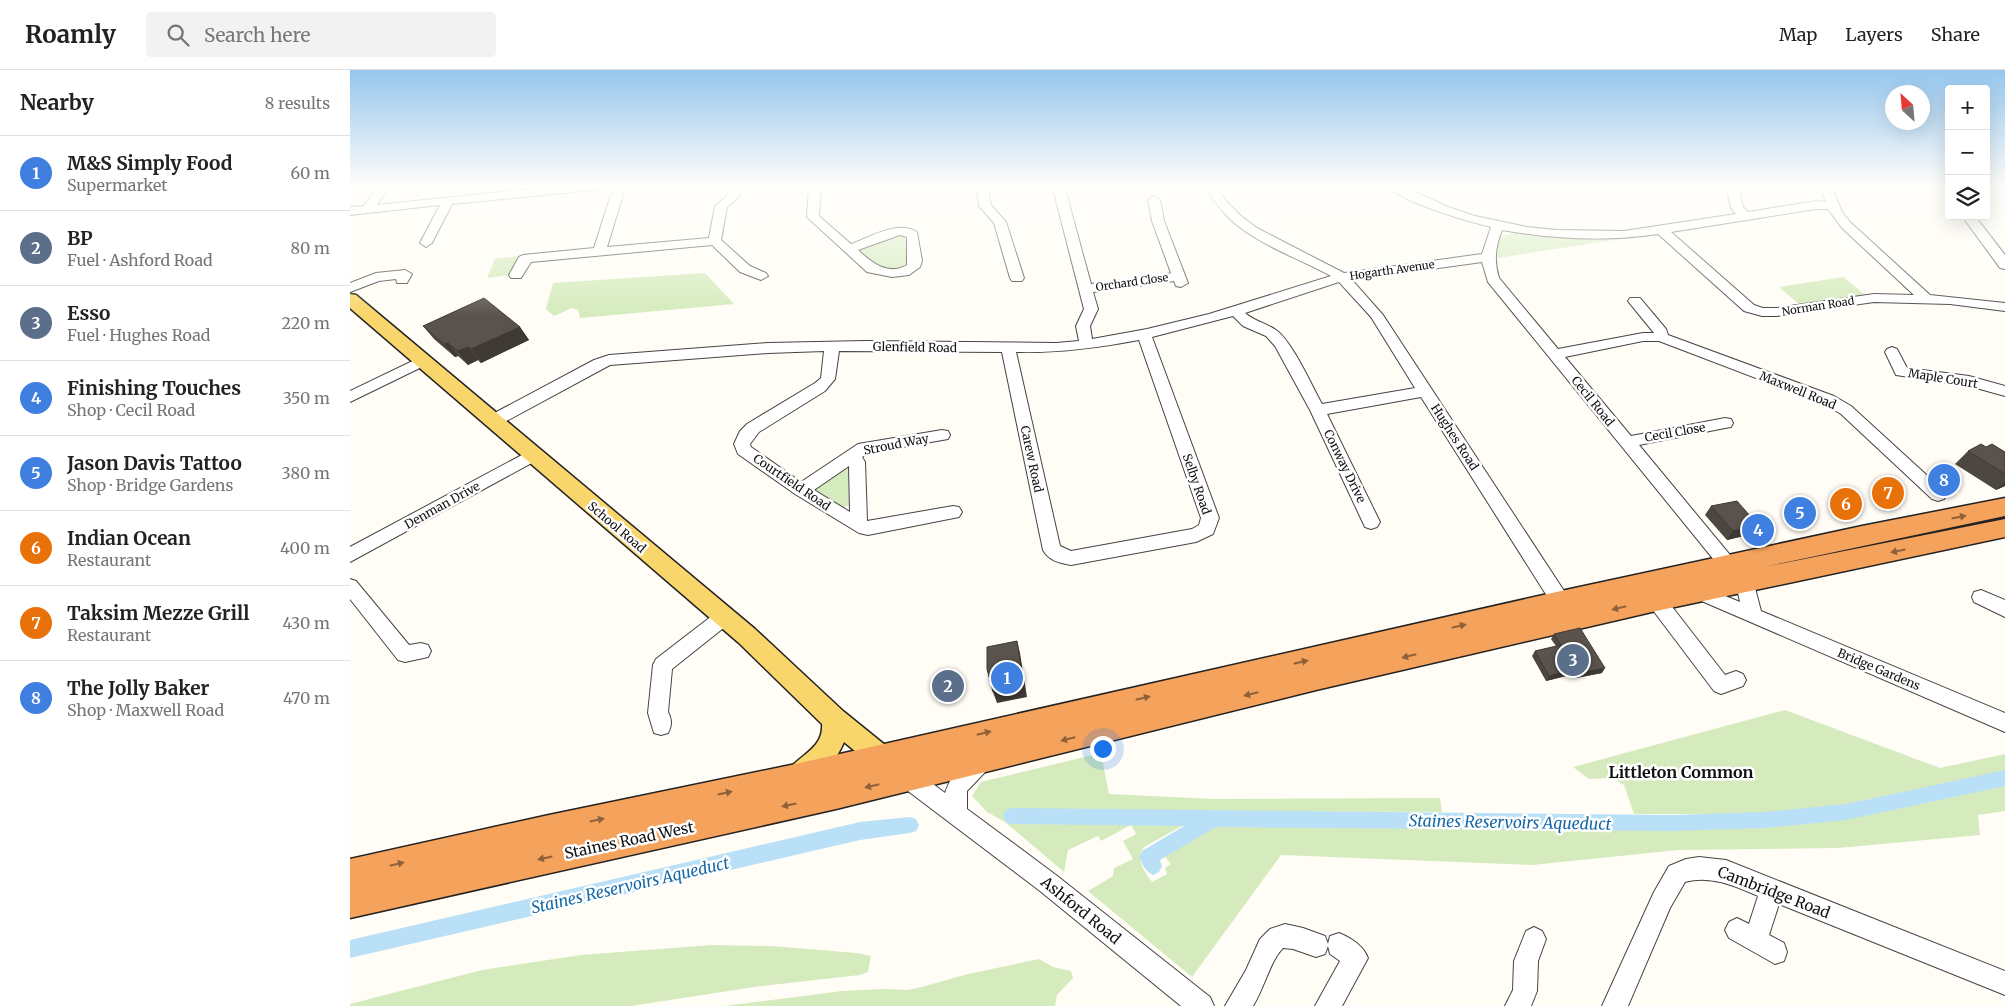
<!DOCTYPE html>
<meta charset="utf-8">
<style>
body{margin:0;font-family:Merriweather,serif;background:#f2f2f2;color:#222}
.controls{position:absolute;right:15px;top:15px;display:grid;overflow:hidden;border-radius:5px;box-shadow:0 5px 20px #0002}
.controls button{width:45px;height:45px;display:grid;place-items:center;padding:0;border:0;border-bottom:1px solid #e0e0e0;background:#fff;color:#222;font:25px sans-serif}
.compass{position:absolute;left:1535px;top:15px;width:45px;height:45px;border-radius:50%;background:#fff;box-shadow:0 5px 20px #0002;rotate:334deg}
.you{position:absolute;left:752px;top:678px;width:18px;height:18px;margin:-12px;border:4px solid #fff;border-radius:50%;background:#1a73e8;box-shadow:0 0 0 8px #1a73e833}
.badge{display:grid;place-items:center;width:32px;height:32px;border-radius:50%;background:#c4262e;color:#fff;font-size:16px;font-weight:700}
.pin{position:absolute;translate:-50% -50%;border:2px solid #fff;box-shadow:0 1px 5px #0006}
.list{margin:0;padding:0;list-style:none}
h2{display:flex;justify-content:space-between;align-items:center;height:65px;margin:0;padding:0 20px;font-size:21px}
h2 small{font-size:16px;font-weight:400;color:#767676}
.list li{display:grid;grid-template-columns:32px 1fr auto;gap:15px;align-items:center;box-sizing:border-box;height:75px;padding:0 20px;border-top:1px solid #e0e0e0}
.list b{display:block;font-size:19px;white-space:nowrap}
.list p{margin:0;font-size:16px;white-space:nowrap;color:#767676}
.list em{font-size:16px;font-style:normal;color:#767676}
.icon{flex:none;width:28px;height:28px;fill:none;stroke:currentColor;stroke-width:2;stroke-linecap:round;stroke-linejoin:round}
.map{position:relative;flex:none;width:1655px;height:936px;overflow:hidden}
header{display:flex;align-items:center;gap:30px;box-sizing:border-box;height:70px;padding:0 25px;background:#fff;border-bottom:1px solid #e0e0e0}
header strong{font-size:24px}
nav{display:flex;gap:28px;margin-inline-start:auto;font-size:18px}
.search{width:350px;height:45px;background:#f2f2f2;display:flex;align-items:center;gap:12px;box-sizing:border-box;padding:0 18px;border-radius:5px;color:#767676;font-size:19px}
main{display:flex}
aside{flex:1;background:#fff}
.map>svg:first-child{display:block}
</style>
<header>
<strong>Roamly</strong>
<div class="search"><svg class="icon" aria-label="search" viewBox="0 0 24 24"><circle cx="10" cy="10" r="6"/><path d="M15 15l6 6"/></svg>Search here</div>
<nav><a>Map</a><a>Layers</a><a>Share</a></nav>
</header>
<main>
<aside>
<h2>Nearby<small>8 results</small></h2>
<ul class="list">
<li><span class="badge" style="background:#3f7fe0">1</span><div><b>M&amp;S Simply Food</b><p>Supermarket</p></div><em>60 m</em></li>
<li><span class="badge" style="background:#5c6f8a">2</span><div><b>BP</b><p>Fuel · Ashford Road</p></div><em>80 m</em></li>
<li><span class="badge" style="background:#5c6f8a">3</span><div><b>Esso</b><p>Fuel · Hughes Road</p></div><em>220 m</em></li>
<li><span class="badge" style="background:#3f7fe0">4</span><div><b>Finishing Touches</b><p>Shop · Cecil Road</p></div><em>350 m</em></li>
<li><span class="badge" style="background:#3f7fe0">5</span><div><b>Jason Davis Tattoo</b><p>Shop · Bridge Gardens</p></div><em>380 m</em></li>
<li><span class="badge" style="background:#e8710a">6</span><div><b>Indian Ocean</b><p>Restaurant</p></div><em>400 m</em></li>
<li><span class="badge" style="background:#e8710a">7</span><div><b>Taksim Mezze Grill</b><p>Restaurant</p></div><em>430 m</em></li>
<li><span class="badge" style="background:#3f7fe0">8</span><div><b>The Jolly Baker</b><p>Shop · Maxwell Road</p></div><em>470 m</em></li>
</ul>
</aside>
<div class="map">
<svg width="1655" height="936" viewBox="0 0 1655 936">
<rect width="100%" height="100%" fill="#fffdf5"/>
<path fill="#d5ebbd" d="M1166,163L1225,169L1284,167L1147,188L1148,170L1152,166Z
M545,165L555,166L559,169L560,193C541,208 524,194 507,182L508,178Z
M168,186L160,205L137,208L145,189Z
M355,203L384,234L230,248L228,240L222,238L204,246L196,239L203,213Z
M1493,207L1514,224L1449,234L1429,217Z
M493,397H498L499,435L491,439L466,423L464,415Z
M1435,640L1590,698L1655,684V701L1486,736L1416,744H1284L1274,715L1261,708L1239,709L1223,697Z
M751,683L759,724L863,729L1090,728L1092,742L664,741L660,752L841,751L794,777C785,790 794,800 802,812L817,804L815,798L821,794L815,787L870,752L1327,760L1498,747L1655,714V741L1628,745L1630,765L1488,778L1328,780L1182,795L931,785L842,907L738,821L763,806L764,798L783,789L773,771L786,764L781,755L751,771L748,766L718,780L714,802L655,752L637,742L622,726L631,712Z
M362,875L421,876L507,883L521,886L518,902L510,905L404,917L281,936H0V934L132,900L231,885Z
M689,889L703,897L721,901L723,908L707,925L705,936H374L492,921L533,919L558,920L572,917L618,904Z"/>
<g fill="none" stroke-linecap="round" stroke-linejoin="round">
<path fill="#b9e0f7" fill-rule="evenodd" d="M1655,700V716L1496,750L1414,758L1322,761L866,757L810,790L812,796L809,802L803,805C795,801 793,795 789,787L792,781L834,756L662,754L656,752L653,746L656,740L662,738L1322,745L1414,742L1496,734Z
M560,747L566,749L569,755L566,761L560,763L510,770L0,888V870L510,752Z"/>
<g stroke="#444" stroke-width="2">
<path id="minor" d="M28,115H40L27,135L218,115H260L254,119L102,134L82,173L76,177L70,173L90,135L0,145V137L14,136Z
M264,115H276L257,177L359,168L365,136L377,126L379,115H391L389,127L377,137L371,170L400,196L416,203L418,206L411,210L390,202L362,175L181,192L171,208H161L159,205L169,187L173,185L244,178Z
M459,115H471L469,146L501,174C521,167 547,150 567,162L572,191L570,197L559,205L542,207L517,202L457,147ZM550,165L557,167V195C538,206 522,193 508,180Z
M626,115H638L641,135L656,152L674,208L672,211H662L660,208L644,153L629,136Z
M702,115H714L741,214L815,205L821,203L802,151L798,130L804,126L810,130L814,151L838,213L831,217L826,216L824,211L743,222L748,239L740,256L742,269L797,259L859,244L981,206C948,188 911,176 882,151C871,141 862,128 853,115H865L876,131L891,146L907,158L994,203L1132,184L1141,157C1116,151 1053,133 1036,115H1051L1098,137L1125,146L1177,157L1206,160L1274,161L1386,144L1381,138L1376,115H1388L1393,137L1398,142L1466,131L1476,132L1469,115H1481L1492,142L1500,152L1580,225L1655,233V241L1600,234L1524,232L1427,246H1412L1394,241L1308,164C1256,172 1204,169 1152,160C1145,177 1144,191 1149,208L1208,279L1293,263H1304L1278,231L1280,228H1290L1316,259L1318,265L1484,326L1501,336L1594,421L1596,425L1594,429L1588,431L1582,429L1491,344L1474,334L1309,271H1293L1215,287L1281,366L1375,348L1381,349L1383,353L1381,357L1375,358L1289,375L1385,491L1388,496L1385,501L1379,503L1373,501L1138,212L1132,192L1002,210L1033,245L1218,527L1220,532L1218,537L1211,540L1204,537L1071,327L977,344L1030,452L1027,457L1021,459L1015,457L960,340L925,276L916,266L893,256L883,246L802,267L869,448L863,464L846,472L721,495C710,493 699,491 693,480L652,282L489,281L485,309L475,321L409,362L400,374L401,377L451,412L508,374L592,360L598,361L600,365L598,369L518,383L512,387L515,392L517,451L603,436L609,437L612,442L609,447L518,465L509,463L445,424L388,384L384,374L390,361L397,354L465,313L471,308L474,281L418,283L260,295L149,355L143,356L137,355L135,351L137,347L244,290L259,285L418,273L515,271L706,273L729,271L726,256L734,239ZM1466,139H1478L1492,158L1564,225L1524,224L1427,238H1413L1404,235L1321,162ZM989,212L1021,247L1065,318L972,334C962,316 942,271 926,260C916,253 904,251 895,243ZM789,270L851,448L849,455L842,459L721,481L710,476L666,282C709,283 747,278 789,270ZM499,396L500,442L464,420Z
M1612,146H1625L1655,185V199L1650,198Z
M55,200L62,204L57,213H47L46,209L29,211L0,222V213L26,203Z
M1542,277L1547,279L1557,298L1619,306L1655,316V326L1619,316L1546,305L1535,282L1537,279Z
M73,286L78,288L80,291L78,294L0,332V321Z
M183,379L189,381L191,385L189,389L0,492V477Z
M1400,503L1406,505L1409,510L1405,518L1411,541L1655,643V662L1340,526L1337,521L1340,516L1346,514L1390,532L1387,518L1394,505Z
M0,509L6,511L59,575L71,573L78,575L81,581L78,587L55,592L48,590L0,529Z
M1631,520L1655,530V547L1624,532L1622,527L1624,522Z
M1306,523L1313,525L1375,605L1386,601L1393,604L1396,610L1393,616L1371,624L1364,621L1299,535L1297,530L1299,525Z
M374,539L381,542L383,547L381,552L322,599L318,642C322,650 322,655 318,663L311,665L304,663L298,643L303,595L306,589L367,542Z
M631,682L638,685L642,692L638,699L617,721V739L706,805L860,927L864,936H831L690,821L550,715L547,708L550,701L558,698L566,701L595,723C601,705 613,689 631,682Z
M1349,787L1376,790L1655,901V925L1429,834L1419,865L1434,873L1437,882L1434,891L1425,894L1379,868L1375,860L1379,852L1387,848L1399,854L1408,826C1385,816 1361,805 1335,812L1320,838L1278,936H1252L1304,822L1319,796L1336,789Z
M935,854L953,858L975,866L978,874L980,866L989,863C1001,868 1013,875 1018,888L992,936H965L990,891L980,884L978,876L975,884L966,887L943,879L933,878C920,891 914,919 903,936H875L896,900L910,869L920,859Z
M1184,857L1192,861L1196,869L1188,891L1187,921L1181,936H1155L1163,920L1164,891L1176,861Z"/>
</g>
<g stroke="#222" stroke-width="3">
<path id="major" d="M0,224L6,225L405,559L493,641L551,688L555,696L551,704L542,708L533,704L494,672C485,693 470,710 448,718L439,715L435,706C444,686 474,681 472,654L389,573L0,238Z"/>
</g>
<g stroke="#222" stroke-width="3">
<path id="highway" d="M1655,428V446L1414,497L1655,449V467L1306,541L966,620L486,739L0,848V789L199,745L441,695L1211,521L1512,456Z"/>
</g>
<use href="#minor" fill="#fff" fill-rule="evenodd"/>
<use href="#major" fill="#f9d66b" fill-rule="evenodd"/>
<use href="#highway" fill="#f5a25d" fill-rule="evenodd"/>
</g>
<path fill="#4d4742" d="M73,256L170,257L179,270L131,293L128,290L118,295L108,286L105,287L84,269Z
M1636,377L1655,382V416L1646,420L1605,394L1618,381Z
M1361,436L1402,464L1377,470L1355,445Z
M1204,564L1252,603L1226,608L1224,604L1196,611L1182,586L1185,581L1206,576L1201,569Z"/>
<path fill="#3f3936" d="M170,257L179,270L131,293L121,279Z
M98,273L108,286L105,287L94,274Z
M118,277L128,290L118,295L108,281Z
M1655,412V416L1646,420Z
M1408,455L1402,464L1377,470L1383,461Z
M667,571L670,583L677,627L647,633L643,622Z
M1255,598L1252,603L1226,608L1230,603Z
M1227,599L1224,604L1196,611L1199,606Z"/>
<path fill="#5a524d" stroke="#3f3936" d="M134,228L170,257L121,279L118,277L108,281L98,273L94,274L73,256Z
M1631,374L1636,377L1642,374L1655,382V404L1618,381Z
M1387,431L1408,455L1383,461L1361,436Z
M1230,558L1255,598L1230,603L1227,599L1199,606L1185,581L1211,575L1204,564Z
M667,571L674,615L643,622L637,599V577Z"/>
<defs><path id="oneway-solid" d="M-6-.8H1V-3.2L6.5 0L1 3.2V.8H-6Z" transform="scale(1.25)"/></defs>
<g fill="#8e613b">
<use href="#oneway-solid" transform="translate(1609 447) rotate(-11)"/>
<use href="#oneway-solid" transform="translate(1548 481) rotate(169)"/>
<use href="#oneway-solid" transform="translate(1269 538) rotate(167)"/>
<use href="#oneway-solid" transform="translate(1109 556) rotate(-13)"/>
<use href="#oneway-solid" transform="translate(1059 586) rotate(166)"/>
<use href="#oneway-solid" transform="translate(951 592) rotate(-13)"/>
<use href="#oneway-solid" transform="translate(901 624) rotate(166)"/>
<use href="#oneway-solid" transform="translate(793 628) rotate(-13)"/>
<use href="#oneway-solid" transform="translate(634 663) rotate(-13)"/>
<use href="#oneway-solid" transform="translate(718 669) rotate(166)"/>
<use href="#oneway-solid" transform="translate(522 716) rotate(167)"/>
<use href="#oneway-solid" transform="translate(375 723) rotate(-12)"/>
<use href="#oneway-solid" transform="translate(439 735) rotate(168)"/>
<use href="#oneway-solid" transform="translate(247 750) rotate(-12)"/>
<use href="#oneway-solid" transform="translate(195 788) rotate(168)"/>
<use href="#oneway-solid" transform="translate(47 794) rotate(-13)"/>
</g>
<linearGradient id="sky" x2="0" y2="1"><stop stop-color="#95c6ee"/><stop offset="0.47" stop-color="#fffefa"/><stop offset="1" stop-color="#fffefa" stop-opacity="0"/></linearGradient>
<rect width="1655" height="246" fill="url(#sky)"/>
<g text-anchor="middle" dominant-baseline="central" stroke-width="5" stroke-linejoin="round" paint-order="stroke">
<g font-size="11" fill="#111" stroke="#fff">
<text transform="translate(1042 200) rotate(-8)">Hogarth Avenue</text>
<text transform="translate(782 212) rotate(-8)">Orchard Close</text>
<text transform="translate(1468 236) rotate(-9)">Norman Road</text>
</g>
<g font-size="12" fill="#111" stroke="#fff">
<text transform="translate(565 277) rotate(1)">Glenfield Road</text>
<text transform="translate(1593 308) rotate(9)">Maple Court</text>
<text transform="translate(1448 320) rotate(22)">Maxwell Road</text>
<text transform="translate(1243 331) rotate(51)">Cecil Road</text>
<text transform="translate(1325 362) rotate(-10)">Cecil Close</text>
<text transform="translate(1105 367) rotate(57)">Hughes Road</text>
<text transform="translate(546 374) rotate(-11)">Stroud Way</text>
<text transform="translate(682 389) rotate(78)">Carew Road</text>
<text transform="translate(995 396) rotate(64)">Conway Drive</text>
<text transform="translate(442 412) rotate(34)">Courtfield Road</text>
<text transform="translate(847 414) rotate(71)">Selby Road</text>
<text transform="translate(92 435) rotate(-29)">Denman Drive</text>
<text transform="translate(267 457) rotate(40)">School Road</text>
<text transform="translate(1529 599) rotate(23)">Bridge Gardens</text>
</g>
<g font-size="15" fill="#111" stroke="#fff">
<text transform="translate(279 770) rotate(-12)">Staines Road West</text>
<text transform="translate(1424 822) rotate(21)">Cambridge Road</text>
<text transform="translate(731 840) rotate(39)">Ashford Road</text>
</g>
<g font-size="16" font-weight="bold" fill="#111" stroke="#fff">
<text x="1331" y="702">Littleton Common</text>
</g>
<g font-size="16" font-style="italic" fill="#1768a6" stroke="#fff">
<text transform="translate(1160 752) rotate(1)">Staines Reservoirs Aqueduct</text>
<text transform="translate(280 815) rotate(-13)">Staines Reservoirs Aqueduct</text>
</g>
</g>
</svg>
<div class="controls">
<button>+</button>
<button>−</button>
<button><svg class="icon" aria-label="layers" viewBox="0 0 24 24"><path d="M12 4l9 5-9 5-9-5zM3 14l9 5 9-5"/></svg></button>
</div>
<svg class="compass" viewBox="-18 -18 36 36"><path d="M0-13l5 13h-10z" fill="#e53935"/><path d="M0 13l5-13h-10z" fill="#767676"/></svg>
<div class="you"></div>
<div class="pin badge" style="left:657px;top:608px;background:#3f7fe0">1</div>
<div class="pin badge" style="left:598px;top:616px;background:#5c6f8a">2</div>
<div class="pin badge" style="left:1223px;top:590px;background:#5c6f8a">3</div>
<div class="pin badge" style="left:1408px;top:460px;background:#3f7fe0">4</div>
<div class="pin badge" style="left:1450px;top:443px;background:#3f7fe0">5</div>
<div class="pin badge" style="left:1496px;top:434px;background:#e8710a">6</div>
<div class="pin badge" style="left:1538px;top:423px;background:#e8710a">7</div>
<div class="pin badge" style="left:1594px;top:410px;background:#3f7fe0">8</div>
</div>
</main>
